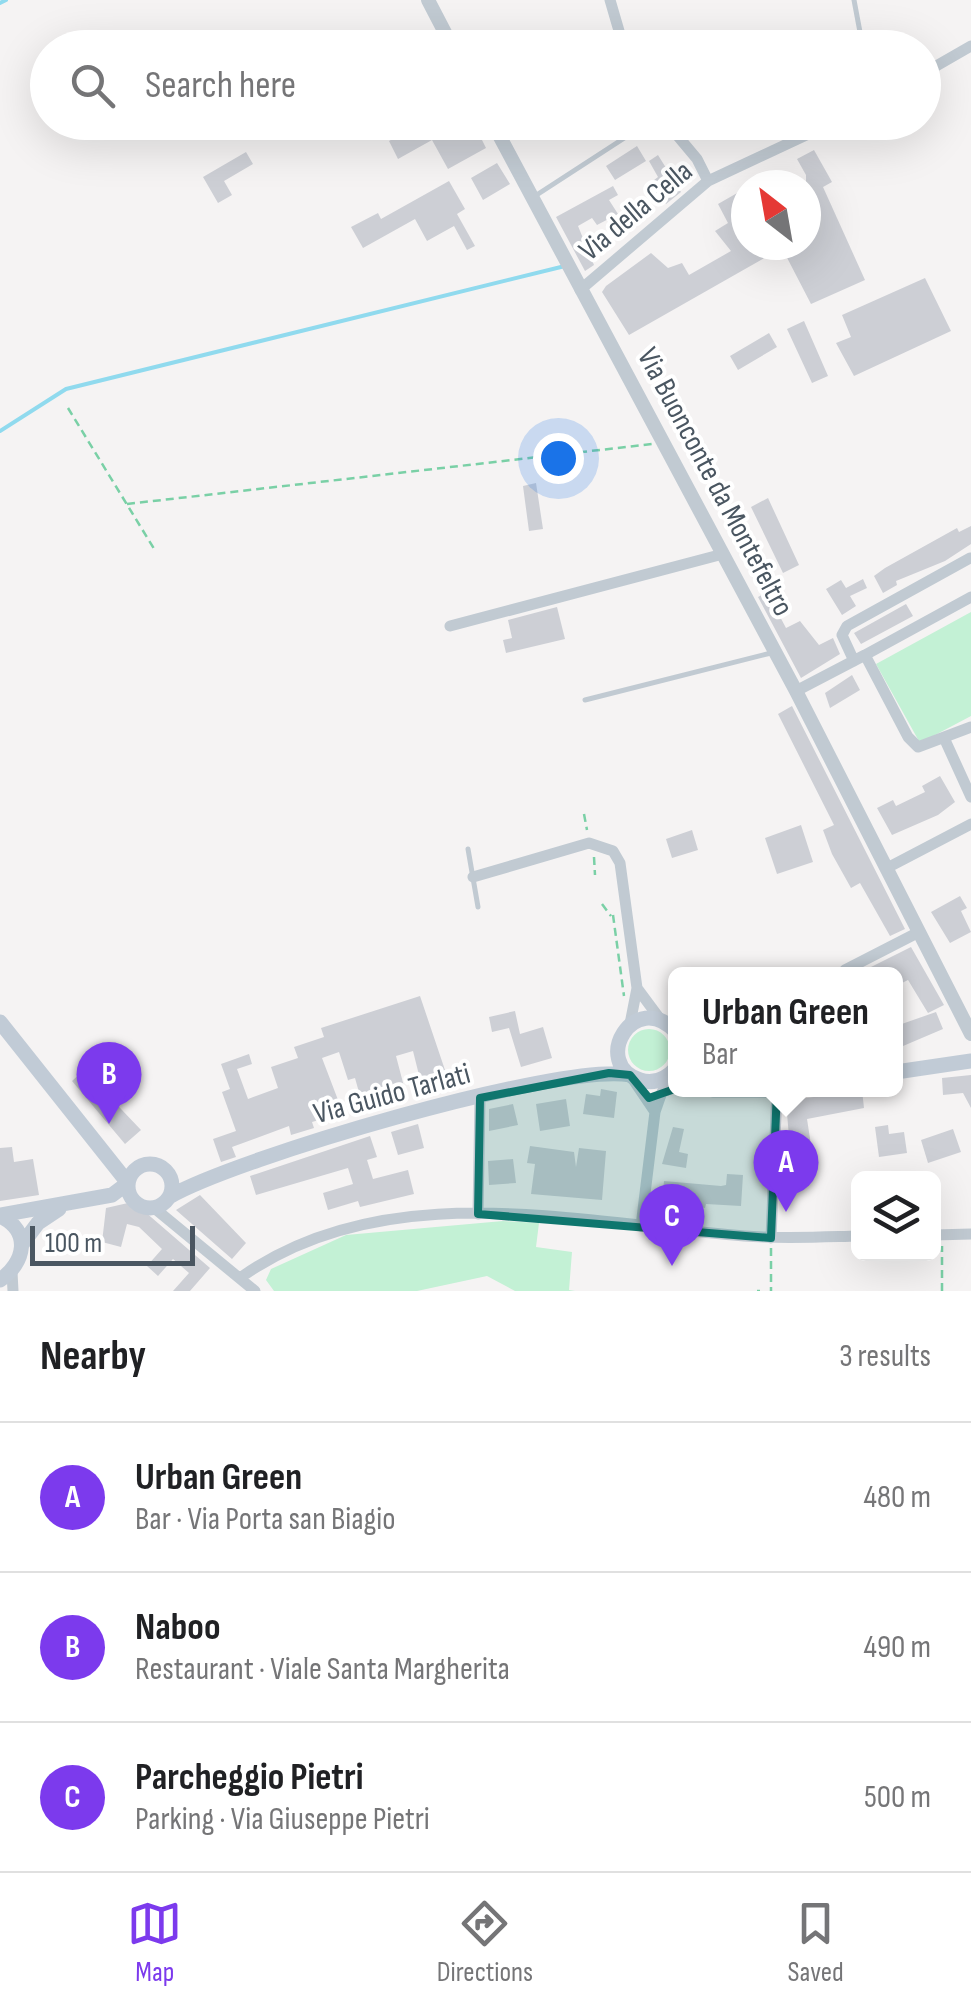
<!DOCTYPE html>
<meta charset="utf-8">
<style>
body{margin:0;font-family:"Sofia Sans Condensed",sans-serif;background:#f6f6f6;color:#202124}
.controls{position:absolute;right:30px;bottom:30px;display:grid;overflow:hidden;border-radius:15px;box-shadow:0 10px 40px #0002}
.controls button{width:90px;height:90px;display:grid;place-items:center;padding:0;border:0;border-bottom:2px solid #e0e0e0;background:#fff;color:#202124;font:50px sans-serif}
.compass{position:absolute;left:731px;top:170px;width:90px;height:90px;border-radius:50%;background:#fff;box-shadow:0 10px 40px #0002;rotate:329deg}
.scale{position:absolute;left:30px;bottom:25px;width:165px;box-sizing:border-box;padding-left:10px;border:5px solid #4a5661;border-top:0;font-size:28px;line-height:35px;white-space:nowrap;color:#4a5661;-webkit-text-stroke:8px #fff;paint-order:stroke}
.you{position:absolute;left:558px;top:458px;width:35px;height:35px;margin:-25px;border:8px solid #fff;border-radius:50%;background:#1a73e8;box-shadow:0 0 0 15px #1a73e833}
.badge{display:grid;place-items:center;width:65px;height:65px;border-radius:50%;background:#7c3aed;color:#fff;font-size:32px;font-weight:700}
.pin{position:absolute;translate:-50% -82px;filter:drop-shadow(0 2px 5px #0008)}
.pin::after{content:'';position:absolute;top:52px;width:35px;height:30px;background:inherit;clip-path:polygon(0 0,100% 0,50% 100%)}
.popup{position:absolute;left:668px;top:967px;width:235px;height:130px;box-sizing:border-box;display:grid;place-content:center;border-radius:15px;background:#fff;filter:drop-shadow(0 2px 8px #0005);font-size:32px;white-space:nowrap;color:#757577}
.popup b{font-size:38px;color:#202124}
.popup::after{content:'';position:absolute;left:50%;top:100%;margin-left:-20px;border:20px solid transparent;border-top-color:#fff}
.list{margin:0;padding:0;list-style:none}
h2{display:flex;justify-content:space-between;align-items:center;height:130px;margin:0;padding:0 40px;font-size:42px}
h2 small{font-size:32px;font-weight:400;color:#757577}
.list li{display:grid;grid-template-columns:65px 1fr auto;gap:30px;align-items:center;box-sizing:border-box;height:150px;padding:0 40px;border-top:2px solid #e0e0e0}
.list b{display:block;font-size:38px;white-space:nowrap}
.list p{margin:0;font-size:32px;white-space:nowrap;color:#757577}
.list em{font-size:32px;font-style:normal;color:#757577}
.icon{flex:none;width:55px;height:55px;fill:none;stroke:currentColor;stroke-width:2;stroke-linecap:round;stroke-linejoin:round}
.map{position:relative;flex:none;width:971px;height:1291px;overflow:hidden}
.search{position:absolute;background:#fff;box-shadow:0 10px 40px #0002;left:30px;right:30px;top:30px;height:110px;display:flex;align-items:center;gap:25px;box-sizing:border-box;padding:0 35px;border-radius:55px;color:#757577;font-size:38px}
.sheet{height:580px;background:#fff}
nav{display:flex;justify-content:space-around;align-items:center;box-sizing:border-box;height:140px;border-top:2px solid #e0e0e0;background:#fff;font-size:28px;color:#757577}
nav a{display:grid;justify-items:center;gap:5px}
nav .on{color:#7c3aed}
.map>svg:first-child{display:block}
</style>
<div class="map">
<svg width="971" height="1291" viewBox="0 0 971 1291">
<rect width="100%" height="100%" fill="#f5f3f3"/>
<path fill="#c3f1d5" d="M971,612V716L920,743L876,664Z
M628 1050a21 21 0 1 1 42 0a21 21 0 1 1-42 0Z
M503,1221L539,1223L536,1247L572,1252L569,1290L575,1291H515L487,1276L417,1291H274L266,1280L271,1269L346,1235Z"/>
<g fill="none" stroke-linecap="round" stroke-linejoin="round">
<path stroke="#90daee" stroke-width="4" d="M0,3L6,0
M0,431L66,389L565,266"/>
</g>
<path fill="#cdcfd5" d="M423,122H473L486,148L448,169L432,140L398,159L389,141Z
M564,122H623L599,139L588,123L563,140L556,128Z
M637,146L646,161L615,180L606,166Z
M814,150L832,182L823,187L865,280L811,304L782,248L629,335L602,292L606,286L651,253L668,268L682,263L689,275L731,251L715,231L728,223L718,204L746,188V245H806V175L797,159Z
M246,152L253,164L224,181L232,195L218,203L203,177Z
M658,155L681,192L666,204L649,184L658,177L649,161Z
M497,163L510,184L483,200L471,178Z
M449,181L465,209L457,214L475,246L467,250L454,226L427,241L415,219L363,248L351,227L378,213L381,219Z
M613,186L618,195L609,200L618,214L597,225L592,218L578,226L594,265L585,271L556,217Z
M925,278L951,331L854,376L836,343L851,337L842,315Z
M804,321L828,376L812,383L787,329Z
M769,333L777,347L738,370L730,356Z
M536,483L543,529L529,531L523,486Z
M768,498L799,565L783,573L751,507Z
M971,526V544L945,561L896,581L897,585L883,593L874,576L885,568L957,528L959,532Z
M863,579L867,588L850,596L856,606L842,615L826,589L841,580L846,588Z
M767,592L786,628L800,621L819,645L833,638L840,654L801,678L758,597Z
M906,604L913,616L861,644L854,633Z
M557,607L565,639L506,653L503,640L512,638L508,620Z
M852,675L860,690L830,708L825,693Z
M792,706L905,929L890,936L860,883L851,888L832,854L823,830L834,825L778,714Z
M940,776L955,802L938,815L892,835L877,808L893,800L896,806L925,792L922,786Z
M801,825L813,862L777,874L765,838Z
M692,830L698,850L672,858L666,839Z
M960,896L967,908L961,911L971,932L950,943L931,912Z
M911,947L944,1005L928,1013L908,980L896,986V974H857Z
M420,996L447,1076L421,1083L413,1051L396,1056L407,1098L364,1110L355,1078L348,1080L339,1052L322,1058L343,1113L312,1122L314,1128L291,1135L289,1126L232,1147L236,1157L221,1162L213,1139L236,1131L222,1092L230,1089L221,1064L249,1054L252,1064L237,1069L248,1099L278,1088L271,1067L298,1058L294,1047L324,1037L321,1028Z
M515,1011L520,1034L543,1027L552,1058L521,1067L509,1028L492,1032L489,1017Z
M936,1012L943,1029L896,1049V1026Z
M84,1070L141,1130L125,1144L72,1081Z
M971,1075V1108L963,1093L943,1095L942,1078Z
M601,1089L617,1092L614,1118L583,1114L586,1094L600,1096Z
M862,1090L864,1108L807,1119L811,1145L790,1149L786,1101Z
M566,1099L570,1126L540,1131L536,1104Z
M513,1104L518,1125L489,1131V1109Z
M418,1124L424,1148L398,1155L391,1132Z
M888,1125L889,1134L904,1132L907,1153L879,1157L875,1127Z
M673,1127L684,1129L679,1152L688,1154L686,1168L662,1164Z
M953,1129L961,1152L928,1163L921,1140Z
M370,1136L377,1157L367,1160L373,1179L408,1170L414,1194L360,1207L358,1201L328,1210L323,1193L353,1184L348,1168L256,1195L250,1176Z
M530,1146L574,1152L576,1167L579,1148L606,1151L602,1200L531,1194L535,1164L527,1163Z
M12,1147L14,1162L33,1159L39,1195L0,1201V1148Z
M513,1159L516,1183L489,1185L488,1161Z
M727,1174L743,1175L741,1206L706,1204L705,1208L662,1200L664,1181L721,1186L726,1185Z
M200,1195L246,1243L232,1259L176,1210Z
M128,1203L144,1211L210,1268L190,1291H173L189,1273L173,1259L158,1276L147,1266L162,1249L139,1227L127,1224L121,1247L102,1242L106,1208Z"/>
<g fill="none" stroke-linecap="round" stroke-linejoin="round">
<path stroke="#7ad0a6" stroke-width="2.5" stroke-dasharray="8 5" stroke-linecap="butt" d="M68,408L156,552
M127,504L652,444
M584,814L587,830
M594,857L595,875
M602,904L611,916
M613,915L624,996
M771,1248V1291
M757,1291H760
M942,1291V1246"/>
<path stroke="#c1cad2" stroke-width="5" d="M854,0L863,48
M535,196L649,122
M585,700L771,653
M468,849L478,907"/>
<path stroke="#c1cad2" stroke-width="11" d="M610,0L624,48
M924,73L971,46
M666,122L697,159L708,181
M580,290L708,181L834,122
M450,626L723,554
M865,655L971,597
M854,661L842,635L847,626L970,558
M796,691L865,655L908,737L918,747L971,727
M945,740L971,797
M887,868L971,824
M473,877L589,843L613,851L620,863L637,988L630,1024
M845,970L919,932
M637,988L660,1019
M632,1078L655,1112
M153,1207L255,1291
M478,1214L480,1098
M641,1226L655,1112L662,1092L676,1087
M934,1235L971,1234
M771,1238L777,1090
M12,1272L13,1291
M240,1278C385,1174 580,1223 744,1236C782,1239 820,1237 858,1236"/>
<path stroke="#c1cad2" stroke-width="14" d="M428,0L453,48
M492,122L796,691L971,1034"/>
<path stroke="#c1cbd6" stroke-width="15" d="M0,1022L128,1183L112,1195L0,1215
M676,1032C634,987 590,1064 640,1080C655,1085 667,1078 676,1068
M896,1072L971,1061
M713,1090H775
M128 1186a22 22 0 1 1 44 0a22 22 0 1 1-44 0Z
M169,1197C236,1158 560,1062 630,1075
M0,1216C32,1231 25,1263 0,1280
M23,1243L38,1223L59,1209"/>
</g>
<path fill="#0f766e" fill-opacity="0.2" stroke="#0f766e" stroke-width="8" stroke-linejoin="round" d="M609,1073L630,1075L649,1098L683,1086L777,1089L771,1238L478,1214L480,1098Z"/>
<g text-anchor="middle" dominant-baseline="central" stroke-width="8" stroke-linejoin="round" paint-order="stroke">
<g font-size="30" fill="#4a5661" stroke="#fff">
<text transform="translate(636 211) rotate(-40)">Via della Cella</text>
<text transform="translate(715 482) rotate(62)">Via Buonconte da Montefeltro</text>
<text transform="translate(392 1094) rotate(-15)">Via Guido Tarlati</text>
</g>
</g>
</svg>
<div class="controls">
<button><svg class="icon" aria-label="layers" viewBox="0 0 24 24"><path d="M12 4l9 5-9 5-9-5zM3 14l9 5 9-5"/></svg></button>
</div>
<svg class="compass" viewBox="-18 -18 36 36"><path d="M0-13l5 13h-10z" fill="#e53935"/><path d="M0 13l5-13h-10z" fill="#757577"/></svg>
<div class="scale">100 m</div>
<div class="you"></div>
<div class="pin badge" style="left:786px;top:1212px">A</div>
<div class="popup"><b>Urban Green</b>Bar</div>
<div class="pin badge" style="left:109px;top:1124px">B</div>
<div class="pin badge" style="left:672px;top:1266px">C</div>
<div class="search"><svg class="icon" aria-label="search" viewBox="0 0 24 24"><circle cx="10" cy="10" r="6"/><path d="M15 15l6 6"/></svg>Search here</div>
</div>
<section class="sheet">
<h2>Nearby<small>3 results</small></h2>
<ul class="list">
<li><span class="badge">A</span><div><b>Urban Green</b><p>Bar · Via Porta san Biagio</p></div><em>480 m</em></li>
<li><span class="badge">B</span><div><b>Naboo</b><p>Restaurant · Viale Santa Margherita</p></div><em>490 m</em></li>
<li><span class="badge">C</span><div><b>Parcheggio Pietri</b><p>Parking · Via Giuseppe Pietri</p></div><em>500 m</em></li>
</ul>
</section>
<nav>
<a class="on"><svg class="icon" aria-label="map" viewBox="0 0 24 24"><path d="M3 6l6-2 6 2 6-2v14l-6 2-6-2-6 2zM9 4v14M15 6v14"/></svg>Map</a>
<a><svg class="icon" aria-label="directions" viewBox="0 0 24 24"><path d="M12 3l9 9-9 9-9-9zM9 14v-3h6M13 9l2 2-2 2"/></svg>Directions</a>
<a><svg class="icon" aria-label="saved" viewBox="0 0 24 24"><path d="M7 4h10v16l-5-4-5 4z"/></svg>Saved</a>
</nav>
